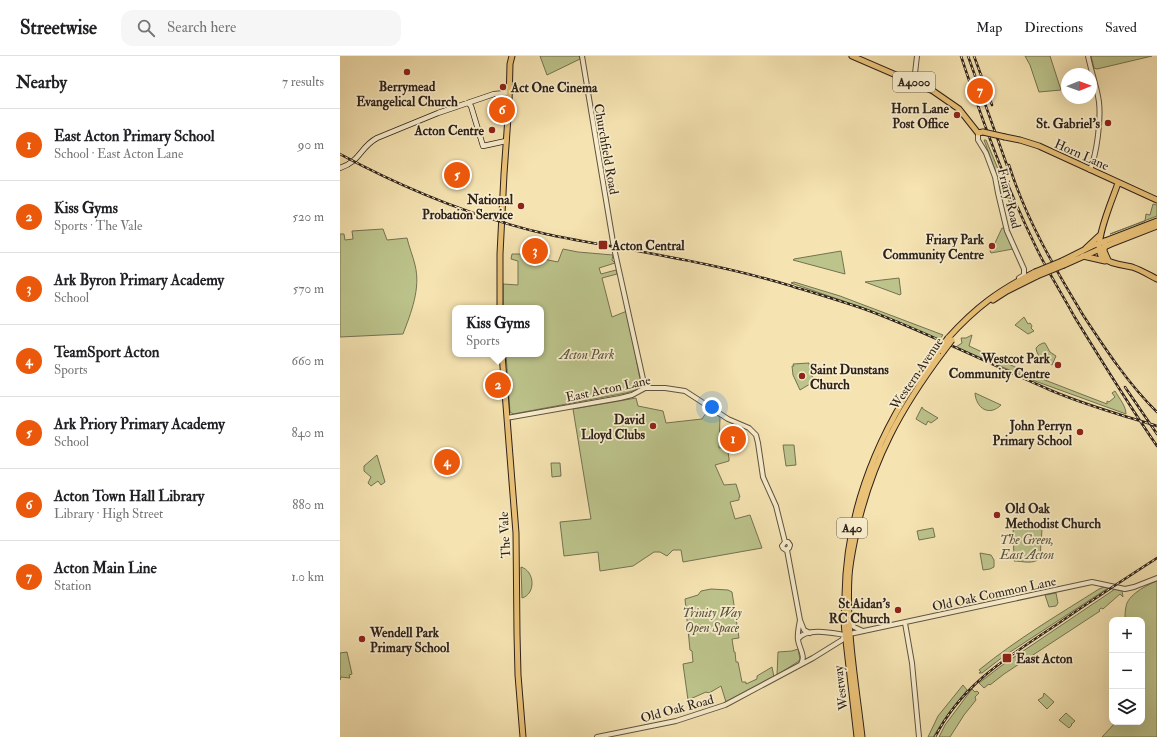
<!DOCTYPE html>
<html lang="en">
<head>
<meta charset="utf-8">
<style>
  body { margin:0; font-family:"IM FELL Double Pica",serif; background:#f6f6f6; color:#202124 }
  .controls { position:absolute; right:12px; bottom:12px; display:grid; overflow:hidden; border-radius:8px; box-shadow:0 4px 16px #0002 }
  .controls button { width:36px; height:36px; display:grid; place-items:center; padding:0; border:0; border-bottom:1px solid #e0e0e0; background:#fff; color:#202124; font:20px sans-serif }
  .compass { position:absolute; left:721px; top:12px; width:36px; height:36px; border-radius:50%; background:#fff; box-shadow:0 4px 16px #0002; rotate:89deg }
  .you { position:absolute; left:372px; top:351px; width:14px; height:14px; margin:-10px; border:3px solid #fff; border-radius:50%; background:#1a73e8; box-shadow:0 0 0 6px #1a73e833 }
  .badge { display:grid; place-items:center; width:26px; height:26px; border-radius:50%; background:#ea580c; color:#fff; font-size:13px; font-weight:700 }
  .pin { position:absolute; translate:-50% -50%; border:2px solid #fff; box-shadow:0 1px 4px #0006 }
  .popup { position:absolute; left:112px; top:249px; width:92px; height:52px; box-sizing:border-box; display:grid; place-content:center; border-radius:8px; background:#fff; filter:drop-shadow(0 1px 3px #0005); font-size:13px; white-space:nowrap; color:#757577 }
  .popup b { font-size:15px; color:#202124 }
  .popup::after { content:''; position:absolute; left:50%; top:100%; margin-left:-8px; border:8px solid transparent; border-top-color:#fff }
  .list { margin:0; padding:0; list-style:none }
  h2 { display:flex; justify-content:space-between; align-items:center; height:52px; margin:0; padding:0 16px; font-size:17px }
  h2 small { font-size:13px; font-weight:400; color:#757577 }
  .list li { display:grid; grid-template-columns:26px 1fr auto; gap:12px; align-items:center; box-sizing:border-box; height:72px; padding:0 16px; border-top:1px solid #e0e0e0 }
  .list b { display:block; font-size:15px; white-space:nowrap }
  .list p { margin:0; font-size:13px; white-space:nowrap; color:#757577 }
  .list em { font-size:13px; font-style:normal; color:#757577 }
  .icon { flex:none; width:22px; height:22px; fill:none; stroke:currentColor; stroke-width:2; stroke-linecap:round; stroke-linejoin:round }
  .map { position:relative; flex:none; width:817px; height:681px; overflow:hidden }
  header { display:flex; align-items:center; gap:24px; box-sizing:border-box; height:56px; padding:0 20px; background:#fff; border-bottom:1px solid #e0e0e0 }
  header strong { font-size:19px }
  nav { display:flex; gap:22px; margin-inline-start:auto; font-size:14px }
  .search { width:280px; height:36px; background:#f6f6f6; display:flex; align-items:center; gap:10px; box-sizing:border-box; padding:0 14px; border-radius:12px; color:#757577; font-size:15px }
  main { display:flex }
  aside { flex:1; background:#fff }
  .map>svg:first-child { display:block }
  .green { fill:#bcc38b; stroke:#747252 }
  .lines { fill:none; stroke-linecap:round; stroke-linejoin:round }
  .tertiary-casing { stroke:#5f5240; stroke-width:6 }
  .secondary-casing { stroke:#2d211a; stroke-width:6 }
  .primary-casing { stroke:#2d211a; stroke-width:7 }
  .trunk-casing { stroke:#2d211a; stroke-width:7 }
  .tertiary { stroke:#f8edcc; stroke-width:4 }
  .secondary { stroke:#f8edcc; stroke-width:4.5 }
  .primary { stroke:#eac278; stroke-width:5 }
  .trunk { stroke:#eac278; stroke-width:5 }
  .rail-casing { stroke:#2d211a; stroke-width:2.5 }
  .rail { stroke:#f8edcc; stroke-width:1; stroke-dasharray:3; stroke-linecap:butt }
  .primary-bridge-casing { stroke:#2d211a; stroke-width:7; stroke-linecap:butt }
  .trunk-bridge-casing { stroke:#2d211a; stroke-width:7; stroke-linecap:butt }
  .primary-bridge { stroke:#eac278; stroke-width:5 }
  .trunk-bridge { stroke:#eac278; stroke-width:5 }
  .poi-dot { fill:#8f2418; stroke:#f8edcc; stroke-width:1.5 }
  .labels { text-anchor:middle; stroke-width:3.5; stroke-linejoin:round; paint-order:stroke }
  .shield { fill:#f8edcc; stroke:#6a5e4f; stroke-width:1 }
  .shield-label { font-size:12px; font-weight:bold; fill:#2d211a }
  .poi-label { font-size:13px; font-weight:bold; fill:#2d211a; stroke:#f8edcc; text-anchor:end }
  .street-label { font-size:13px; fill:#2d211a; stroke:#f8edcc }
  .park-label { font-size:13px; font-style:italic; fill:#58523c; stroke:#f8edcc }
</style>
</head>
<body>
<header>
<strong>Streetwise</strong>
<div class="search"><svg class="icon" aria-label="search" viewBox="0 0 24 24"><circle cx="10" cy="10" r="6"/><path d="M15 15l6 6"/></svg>Search here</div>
<nav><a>Map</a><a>Directions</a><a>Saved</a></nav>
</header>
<main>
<aside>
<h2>Nearby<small>7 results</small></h2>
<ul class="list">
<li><span class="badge">1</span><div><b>East Acton Primary School</b><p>School · East Acton Lane</p></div><em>90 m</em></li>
<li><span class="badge">2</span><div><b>Kiss Gyms</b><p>Sports · The Vale</p></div><em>520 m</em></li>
<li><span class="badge">3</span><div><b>Ark Byron Primary Academy</b><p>School</p></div><em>570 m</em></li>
<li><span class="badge">4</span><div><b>TeamSport Acton</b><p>Sports</p></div><em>660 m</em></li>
<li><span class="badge">5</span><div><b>Ark Priory Primary Academy</b><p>School</p></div><em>840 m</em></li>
<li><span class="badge">6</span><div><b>Acton Town Hall Library</b><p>Library · High Street</p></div><em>880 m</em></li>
<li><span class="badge">7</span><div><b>Acton Main Line</b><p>Station</p></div><em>1.0 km</em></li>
</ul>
</aside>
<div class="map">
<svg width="817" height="681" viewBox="0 0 817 681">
  <rect width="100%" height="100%" fill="#f5e3b1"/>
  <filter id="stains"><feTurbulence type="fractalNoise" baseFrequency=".005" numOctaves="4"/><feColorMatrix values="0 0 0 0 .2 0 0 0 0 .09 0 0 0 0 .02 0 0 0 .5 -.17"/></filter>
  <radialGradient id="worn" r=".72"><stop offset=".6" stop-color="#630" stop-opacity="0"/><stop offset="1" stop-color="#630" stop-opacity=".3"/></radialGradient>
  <path class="green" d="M200,0H239L240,3L207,19Z
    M685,0H710L721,34L699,36L690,9Z
    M751,0H812L757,13L754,12Z
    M644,84H646L673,149L670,150L667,137L660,139L657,119Z
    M813,148L817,149V160L770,178L805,165L806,158L810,159Z
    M662,172H664L673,193L651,197L650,195L655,187Z
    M43,173L47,184L67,182C69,191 73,200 75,209C81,232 71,257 63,278L0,281V178H4L5,184L13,183L12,175Z
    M223,193L238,196L273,199L272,204L275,207L259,212L261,218L276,214L277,218L262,222L272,261L287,255L300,323V329L296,334L286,337L173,358L170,356L166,298H201V252H163V228L178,229V205L171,203L172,198H179L218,206Z
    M501,195L505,218L453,204L454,203Z
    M559,222L561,238L560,239L525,226Z
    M454,226L500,240L603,279L599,284L521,251L451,227Z
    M684,261L688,268L690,267L692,270L691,272L694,275L688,278L675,269Z
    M632,279L629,290L697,321L767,348V345L769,346L775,341L772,337L775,335C779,342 786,350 786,358L695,325L616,291L622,287L621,282H626Z
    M703,287H705L710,296L716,300L712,309C704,305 697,301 696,292L699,289Z
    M469,307L470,317L475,325L460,334L453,319L452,310H454L453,308Z
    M635,337L661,349C649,361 636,352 635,337Z
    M296,342L298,350L323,355L326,367L362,363L368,354L380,361L379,392L387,391L389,402V405L375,409L384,429L396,428L400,441H399V444L390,446L395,463L410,459L422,492L343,506L341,494H333L327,500L320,496H314L293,510L260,515L258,496L224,500L220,466L251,463L233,353Z
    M582,351L583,353L598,362L591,367L588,365L586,369L576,363Z
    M443,389H454L456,409L446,410Z
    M37,399L45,426L41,429L38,425L31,430L28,427L31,421L24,415V410Z
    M211,407H220L221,420L212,421Z
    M673,468L698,470L702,473L700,502C694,509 682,505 674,505Z
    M593,472L595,481L579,484L577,475Z
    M640,497L651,499L654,504V511L650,513L643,514Z
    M181,511C195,515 196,538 182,542Z
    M817,525V681H762L776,666H802V564H785C785,560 785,555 786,551C787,539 807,529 817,525Z
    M764,531L768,532L664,600L642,617H639L641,616L639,614C677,583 718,559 759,533Z
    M371,533L388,534L392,536L399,582L392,583L394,596H395L396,606H398L402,626H406V628L417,623V620L432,611L434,621L386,646L381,630L369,637L366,636L348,644L343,608L353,606L352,595L350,594L345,543L358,539L361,535Z
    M775,533L782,535L783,541L780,538L763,553L761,552L759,554L760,555L664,618L650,629L649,628L644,632L639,627L661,610Z
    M716,537L718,547L716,550L709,551L705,539Z
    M458,593L460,603L459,605L437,619L438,596L452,595Z
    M7,596L12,618L9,619L10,622L1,621L0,624V597Z
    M623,629L627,634L604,664L593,681H588L598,660Z
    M632,633L635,636L637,635L639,637L635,641L636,644L624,659L610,681H599L605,669Z
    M704,637L714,646L707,653L698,644L703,641Z
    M726,657L735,665L732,668H731L732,669L729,672L719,664Z"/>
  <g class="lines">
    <defs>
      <path id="tertiary" d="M242,0L274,192L305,332
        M748,0C751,15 757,31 759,46C761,64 757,97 750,114
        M574,26L577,0
        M638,77V84L646,97L655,121L658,137L667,175L684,213V219L679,222
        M167,362L280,342L292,339L305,332H325L345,335L388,363L409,372L416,379L418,387L423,421L436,450L445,486H448L450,489L449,492L446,494L443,492L442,490L445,486
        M447,494L460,564L464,574L470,577
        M460,564C459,570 457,578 458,584C459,592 466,600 461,608
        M510,565L514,571L523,575
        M565,567L572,607L579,681
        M458,583C466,571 493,577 505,579L752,526L785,533L794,531L817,522
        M257,681L336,665L385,649L473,602L502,584L505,579"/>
      <path id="secondary" d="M128,47L131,50L143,90L166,85
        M0,112C21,105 20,91 37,82L98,57L154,38L166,37L170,33"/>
      <path id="primary" d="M512,0L593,35L619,53L638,77L643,76
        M665,81L680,84L699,90L817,144
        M778,127C774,140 750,193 763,202C770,208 783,209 792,211C801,214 809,219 817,223
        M765,185L764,195L768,204
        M746,192L760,179
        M743,200L765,205
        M160,252V198L164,118L169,47L170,8L172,0
        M162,298L176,477L177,578L178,619L183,681"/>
      <path id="trunk" d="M722,205L752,190L817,165
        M724,209L771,188L817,170
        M653,244L667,235L697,220
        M608,282C636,251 658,235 695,216
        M517,681C513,646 509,611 505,576C503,564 505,551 505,540C506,471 528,404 563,345C573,328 586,312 598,296
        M522,681C516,628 506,574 509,520C510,504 514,488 517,472C533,403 561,352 603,296"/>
    </defs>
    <use href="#tertiary" class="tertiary-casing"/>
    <use href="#secondary" class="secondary-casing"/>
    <use href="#primary" class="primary-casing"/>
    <use href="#trunk" class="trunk-casing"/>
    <use href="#tertiary" class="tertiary"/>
    <use href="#secondary" class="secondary"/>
    <use href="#primary" class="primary"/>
    <use href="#trunk" class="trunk"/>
    <defs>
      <path id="rail" d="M621,0C642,64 665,128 695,189C706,213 721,236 734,260C761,304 788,348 817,390
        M628,0L669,115
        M634,0L652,49
        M0,98C65,133 134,161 206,178C233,184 260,188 287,193C341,203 395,213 448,229C474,237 501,245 527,254C589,277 649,308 710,334C745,349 781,359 817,370
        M669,109C686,163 714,211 743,259C764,291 789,329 817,356
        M785,331L817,378
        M595,681C622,628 668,601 716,569C749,546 783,524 817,502"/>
    </defs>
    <use href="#rail" class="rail-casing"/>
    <use href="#rail" class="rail"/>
    <defs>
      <path id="primary-bridge" d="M643,76L665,81"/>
      <path id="trunk-bridge" d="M695,216L722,205
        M697,220L724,209
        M598,296L608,282
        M603,296L612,284"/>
    </defs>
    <use href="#primary-bridge" class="primary-bridge-casing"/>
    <use href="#trunk-bridge" class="trunk-bridge-casing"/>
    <use href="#primary-bridge" class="primary-bridge"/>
    <use href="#trunk-bridge" class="trunk-bridge"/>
  </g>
  <g class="poi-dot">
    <circle cx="67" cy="16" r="4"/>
    <circle cx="163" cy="31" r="4"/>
    <circle cx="617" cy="59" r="4"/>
    <circle cx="768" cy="67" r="4"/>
    <circle cx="152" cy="74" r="4"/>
    <circle cx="181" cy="150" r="4"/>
    <rect x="258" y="184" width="10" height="10" rx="2"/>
    <circle cx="652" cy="190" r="4"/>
    <circle cx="718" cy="309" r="4"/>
    <circle cx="462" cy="320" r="4"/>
    <circle cx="313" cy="370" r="4"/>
    <circle cx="740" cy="376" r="4"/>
    <circle cx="657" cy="459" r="4"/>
    <circle cx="558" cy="554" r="4"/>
    <circle cx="22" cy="583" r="4"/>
    <rect x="662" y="597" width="10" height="10" rx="2"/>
  </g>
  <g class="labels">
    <g class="shield">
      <rect x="553" y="16" width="42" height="20" rx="3"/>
      <rect x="497" y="462" width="30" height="20" rx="3"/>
    </g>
    <g class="shield-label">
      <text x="574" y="30">A4000</text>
      <text x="512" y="476">A40</text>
    </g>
    <g class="poi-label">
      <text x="67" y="35" text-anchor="middle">Berrymead<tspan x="67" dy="15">Evangelical Church</tspan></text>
      <text x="171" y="36" text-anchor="start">Act One Cinema</text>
      <text x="609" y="57">Horn Lane<tspan x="609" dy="15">Post Office</tspan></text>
      <text x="760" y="72">St. Gabriel's</text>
      <text x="144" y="79">Acton Centre</text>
      <text x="173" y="148">National<tspan x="173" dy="15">Probation Service</tspan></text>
      <text x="644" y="188">Friary Park<tspan x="644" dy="15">Community Centre</tspan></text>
      <text x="272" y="194" text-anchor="start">Acton Central</text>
      <text x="710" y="307">Westcot Park<tspan x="710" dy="15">Community Centre</tspan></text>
      <text x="470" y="318" text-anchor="start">Saint Dunstans<tspan x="470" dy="15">Church</tspan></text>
      <text x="305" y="368">David<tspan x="305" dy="15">Lloyd Clubs</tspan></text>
      <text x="732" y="374">John Perryn<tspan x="732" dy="15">Primary School</tspan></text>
      <text x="665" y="457" text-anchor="start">Old Oak<tspan x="665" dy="15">Methodist Church</tspan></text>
      <text x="550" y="552">St Aidan's<tspan x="550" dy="15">RC Church</tspan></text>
      <text x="30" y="581" text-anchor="start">Wendell Park<tspan x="30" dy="15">Primary School</tspan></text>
      <text x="676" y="607" text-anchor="start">East Acton</text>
    </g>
    <g class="street-label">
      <text transform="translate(267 93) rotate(80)" y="5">Churchfield Road</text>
      <text transform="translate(742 98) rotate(24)" y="5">Horn Lane</text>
      <text transform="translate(670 142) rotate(76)" y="5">Friary Road</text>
      <text transform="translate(576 317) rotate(-56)" y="5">Western Avenue</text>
      <text transform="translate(268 332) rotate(-12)" y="5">East Acton Lane</text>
      <text transform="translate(164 479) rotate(-93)" y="5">The Vale</text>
      <text transform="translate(654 537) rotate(-12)" y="5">Old Oak Common Lane</text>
      <text transform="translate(500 632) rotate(-97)" y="5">Westway</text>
      <text transform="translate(337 652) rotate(-15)" y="5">Old Oak Road</text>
    </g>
    <g class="park-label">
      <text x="247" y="303">Acton Park</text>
      <text x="687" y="488">The Green,<tspan x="687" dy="15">East Acton</tspan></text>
      <text x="372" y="561">Trinity Way<tspan x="372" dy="15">Open Space</tspan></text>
    </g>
  </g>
  <rect width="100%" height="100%" filter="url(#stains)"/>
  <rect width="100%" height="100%" fill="url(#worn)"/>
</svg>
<div class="controls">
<button>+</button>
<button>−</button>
<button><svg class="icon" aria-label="layers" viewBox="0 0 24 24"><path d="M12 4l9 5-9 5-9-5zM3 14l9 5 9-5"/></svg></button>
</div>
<svg class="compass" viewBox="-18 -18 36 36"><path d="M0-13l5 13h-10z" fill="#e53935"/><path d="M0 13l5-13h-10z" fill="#757577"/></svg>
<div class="you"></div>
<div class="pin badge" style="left:393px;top:383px">1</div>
<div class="pin badge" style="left:158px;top:329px">2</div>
<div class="popup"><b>Kiss Gyms</b>Sports</div>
<div class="pin badge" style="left:195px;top:195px">3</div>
<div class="pin badge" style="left:107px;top:406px">4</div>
<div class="pin badge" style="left:117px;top:119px">5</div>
<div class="pin badge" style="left:162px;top:54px">6</div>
<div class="pin badge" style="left:640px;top:35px">7</div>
</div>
</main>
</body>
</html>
